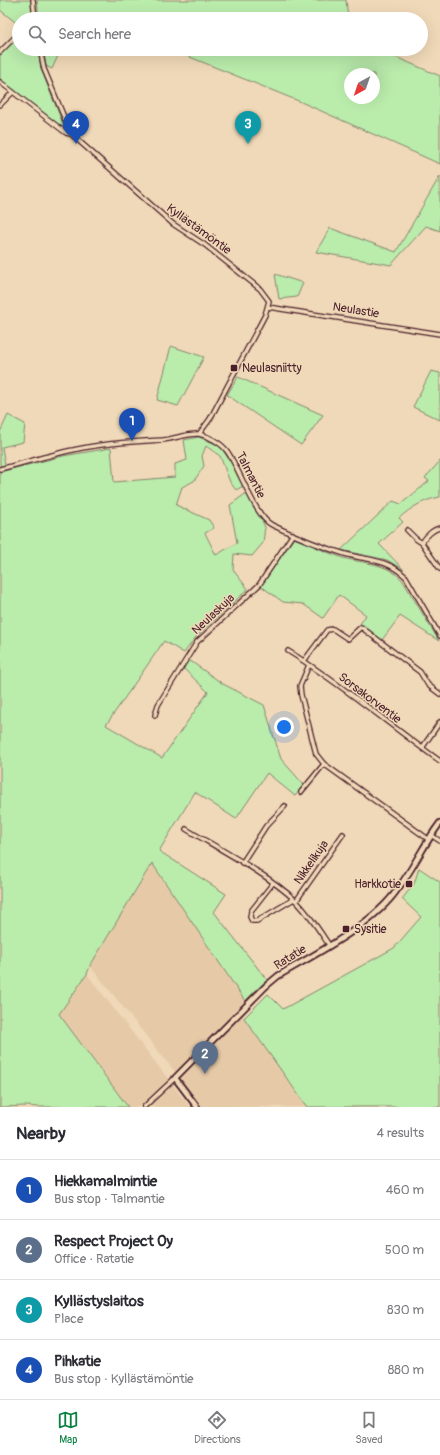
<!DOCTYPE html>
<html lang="en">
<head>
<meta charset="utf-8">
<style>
  body { margin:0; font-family:Pangolin,sans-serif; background:#f7f7f7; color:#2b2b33 }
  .compass { position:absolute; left:344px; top:68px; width:36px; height:36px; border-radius:50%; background:#fff; box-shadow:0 4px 16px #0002; rotate:220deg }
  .you { position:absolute; left:284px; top:727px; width:14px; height:14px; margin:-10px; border:3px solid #fff; border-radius:50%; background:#1a73e8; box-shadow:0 0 0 6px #1a73e833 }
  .badge { display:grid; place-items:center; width:26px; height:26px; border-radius:50%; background:#0b8043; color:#fff; font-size:13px; font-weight:700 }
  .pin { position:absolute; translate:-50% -33px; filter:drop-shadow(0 1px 2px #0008) }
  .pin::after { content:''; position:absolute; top:21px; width:14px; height:12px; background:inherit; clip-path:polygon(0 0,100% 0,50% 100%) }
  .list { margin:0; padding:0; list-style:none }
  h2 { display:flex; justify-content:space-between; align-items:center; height:52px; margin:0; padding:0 16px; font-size:17px }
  h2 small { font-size:13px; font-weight:400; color:#7c7c81 }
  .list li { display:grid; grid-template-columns:26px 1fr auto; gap:12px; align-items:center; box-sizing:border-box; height:60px; padding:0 16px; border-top:1px solid #e1e1e2 }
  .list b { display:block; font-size:15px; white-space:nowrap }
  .list p { margin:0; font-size:13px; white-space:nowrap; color:#7c7c81 }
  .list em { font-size:13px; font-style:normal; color:#7c7c81 }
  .icon { flex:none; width:22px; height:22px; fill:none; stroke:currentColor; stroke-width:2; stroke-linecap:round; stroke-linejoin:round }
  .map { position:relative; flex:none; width:440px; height:1107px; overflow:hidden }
  .search { position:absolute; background:#fff; box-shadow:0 4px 16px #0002; left:12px; right:12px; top:12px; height:44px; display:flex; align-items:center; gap:10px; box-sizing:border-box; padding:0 14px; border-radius:22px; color:#7c7c81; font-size:15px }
  .sheet { height:292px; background:#fff }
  nav { display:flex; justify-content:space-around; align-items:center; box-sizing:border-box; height:56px; border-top:1px solid #e1e1e2; background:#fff; font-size:11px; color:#7c7c81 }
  nav a { display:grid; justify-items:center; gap:2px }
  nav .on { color:#0b8043 }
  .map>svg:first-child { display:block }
  .built { fill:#e6caa8 }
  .green { fill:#baecac; stroke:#82866c; fill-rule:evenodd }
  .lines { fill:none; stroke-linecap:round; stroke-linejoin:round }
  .minor-casing { stroke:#4a1f2b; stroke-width:6 }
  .tertiary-casing { stroke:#4a1f2b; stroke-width:8 }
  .minor { stroke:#f0d9b8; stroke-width:3.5 }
  .tertiary { stroke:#f0d9b8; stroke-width:4.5 }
  .poi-dot { fill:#4a1f2b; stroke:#f0d9b8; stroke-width:1.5 }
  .labels { text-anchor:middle; stroke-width:3; stroke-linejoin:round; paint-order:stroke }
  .street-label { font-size:12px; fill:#4a1f2b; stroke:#f0d9b8 }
  .poi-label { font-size:12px; fill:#4a1f2b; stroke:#f0d9b8; text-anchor:start }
</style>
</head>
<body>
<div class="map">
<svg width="440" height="1107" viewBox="0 0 440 1107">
  <rect width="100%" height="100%" fill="#f0d9b8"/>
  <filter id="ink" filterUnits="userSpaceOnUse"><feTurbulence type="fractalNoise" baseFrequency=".025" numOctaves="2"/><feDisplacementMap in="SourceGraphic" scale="8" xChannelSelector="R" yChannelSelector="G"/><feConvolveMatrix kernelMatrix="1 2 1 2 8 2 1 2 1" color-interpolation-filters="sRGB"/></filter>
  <g filter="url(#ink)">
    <path class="built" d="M152,863L245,1001L244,1018L307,1107H203L90,966Z
      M87,974L190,1107H128L59,1014Z"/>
    <path class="green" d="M0,0H31L32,15L28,19H19V25L0,10Z
      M37,0H346L348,19H39Z
      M19,36V49H38L41,69L65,129L0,80V54Z
      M43,49H61L52,69L46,66Z
      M170,49H377L440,76V164L301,102ZM350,74H374V98H350Z
      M440,176V231L426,226L391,265L316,252L330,228L396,252Z
      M275,274L303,283L297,297L279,299Z
      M171,346L204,357L178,406L157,400Z
      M431,371L440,373V420L413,407Z
      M238,377L323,415L301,445L227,395Z
      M8,415L25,424L23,442L2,447L5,465L0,466V432Z
      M199,437L220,446L232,464L243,486L236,490L230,482L220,456L206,446L202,456L204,466L194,481L182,487L176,505L209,520L214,528L205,533L216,555L237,543L230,505L248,492L265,527L263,543L252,556L234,554L233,570L248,589L196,637L184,653L164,641L106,725L162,758L208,692L183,668L189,660L223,684L264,705L281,759L304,785L295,796L267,773L236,819L195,792L159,851L226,894L214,912L267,980L245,1001L152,863L90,966L87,974L59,1014L128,1107H37C24,1105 13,1107 0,1107V472L63,456L111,448L114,482L175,477V464L187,460L184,440Z
      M440,461V497C423,500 412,507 399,518L403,522L379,544L404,570L387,560L341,550L393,501L401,504L429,481L425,478Z
      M294,538C310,544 327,553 343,558C365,564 387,562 403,581L439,641L400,616L382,640L360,624L366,615L339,595L323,618L303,604L283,602L261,586Z
      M419,868L440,882V1107H307L244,1018L268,994L283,1009L394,948L421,917L402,899L414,884Z"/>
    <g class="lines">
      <defs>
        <path id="minor" d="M33,0L35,19
          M40,49L44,69L71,134L173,224L205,245L260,289L269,301L265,315L210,419L199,434
          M0,52L19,33
          M0,82L66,133L71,134
          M0,105L13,92
          M268,307L440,334
          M0,469C24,463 49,455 73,450C103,443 133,442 163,440C174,439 188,433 199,434C209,436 221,443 227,451C240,469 255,517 272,525C295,536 321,547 345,554C369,561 386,558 406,577L440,636
          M407,530L416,539L422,543L440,569
          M422,543C425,537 433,529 440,528
          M288,651C342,684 389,725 440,761
          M304,661L327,630L333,629L348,639L361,627L420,672L428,685L440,694
          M309,665L300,686L301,695L316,754L324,764L428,839
          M155,715L158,705L197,642L259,585L293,534
          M422,748L440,722
          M301,792L324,764
          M186,829C219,849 268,874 296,901C309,914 319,930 329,945
          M431,835L440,841
          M242,863L266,826L285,806
          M273,883L251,911L250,917L252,921H257L294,899
          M296,901L343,834
          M144,1107L175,1078"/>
        <path id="tertiary" d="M197,1107L175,1078L266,986L278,976C315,954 373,925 397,890C413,869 424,844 440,823"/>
      </defs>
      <use href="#minor" class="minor-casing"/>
      <use href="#tertiary" class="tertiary-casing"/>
      <use href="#minor" class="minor"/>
      <use href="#tertiary" class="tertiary"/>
    </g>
  </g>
  <g class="poi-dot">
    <rect x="230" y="364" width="8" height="8" rx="2"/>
    <rect x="405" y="880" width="8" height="8" rx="2"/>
    <rect x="342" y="925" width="8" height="8" rx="2"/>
  </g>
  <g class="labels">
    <g class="street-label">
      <text transform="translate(199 229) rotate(36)" y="4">Kyllästämöntie</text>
      <text transform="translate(356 310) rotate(9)" y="4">Neulastie</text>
      <text transform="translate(251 475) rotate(63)" y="4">Talmantie</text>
      <text transform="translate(213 614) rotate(-43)" y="4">Neulaskuja</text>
      <text transform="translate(370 698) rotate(37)" y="4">Sorsakorventie</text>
      <text transform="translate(311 862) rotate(-55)" y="4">Nikkelikuja</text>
      <text transform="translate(290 957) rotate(-32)" y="4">Ratatie</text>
    </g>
    <g class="poi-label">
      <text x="242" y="372">Neulasniitty</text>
      <text x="401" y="888" text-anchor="end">Harkkotie</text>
      <text x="354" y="933">Sysitie</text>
    </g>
  </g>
</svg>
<svg class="compass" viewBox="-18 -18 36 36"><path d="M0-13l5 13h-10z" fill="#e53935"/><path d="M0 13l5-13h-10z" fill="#7c7c81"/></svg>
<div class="you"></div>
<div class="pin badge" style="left:132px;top:441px;background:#1a4fb4">1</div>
<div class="pin badge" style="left:205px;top:1074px;background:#5c6f8a">2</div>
<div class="pin badge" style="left:248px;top:144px;background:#0f9aa8">3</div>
<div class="pin badge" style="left:76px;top:144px;background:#1a4fb4">4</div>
<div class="search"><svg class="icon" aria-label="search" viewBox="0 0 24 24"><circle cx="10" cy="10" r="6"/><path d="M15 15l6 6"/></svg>Search here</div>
</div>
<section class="sheet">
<h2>Nearby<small>4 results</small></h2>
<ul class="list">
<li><span class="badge" style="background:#1a4fb4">1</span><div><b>Hiekkamalmintie</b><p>Bus stop · Talmantie</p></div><em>460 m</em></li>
<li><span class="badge" style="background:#5c6f8a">2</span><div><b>Respect Project Oy</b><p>Office · Ratatie</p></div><em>500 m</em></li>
<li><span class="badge" style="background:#0f9aa8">3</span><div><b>Kyllästyslaitos</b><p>Place</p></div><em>830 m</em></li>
<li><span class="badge" style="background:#1a4fb4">4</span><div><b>Pihkatie</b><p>Bus stop · Kyllästämöntie</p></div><em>880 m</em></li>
</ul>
</section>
<nav>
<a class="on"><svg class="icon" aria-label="map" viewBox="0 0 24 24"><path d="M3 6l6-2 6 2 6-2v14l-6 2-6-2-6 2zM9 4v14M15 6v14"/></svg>Map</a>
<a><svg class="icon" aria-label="directions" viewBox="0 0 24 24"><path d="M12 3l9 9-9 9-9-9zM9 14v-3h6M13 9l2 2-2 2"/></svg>Directions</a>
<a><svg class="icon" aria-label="saved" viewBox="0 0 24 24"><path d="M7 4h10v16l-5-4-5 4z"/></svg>Saved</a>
</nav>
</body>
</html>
